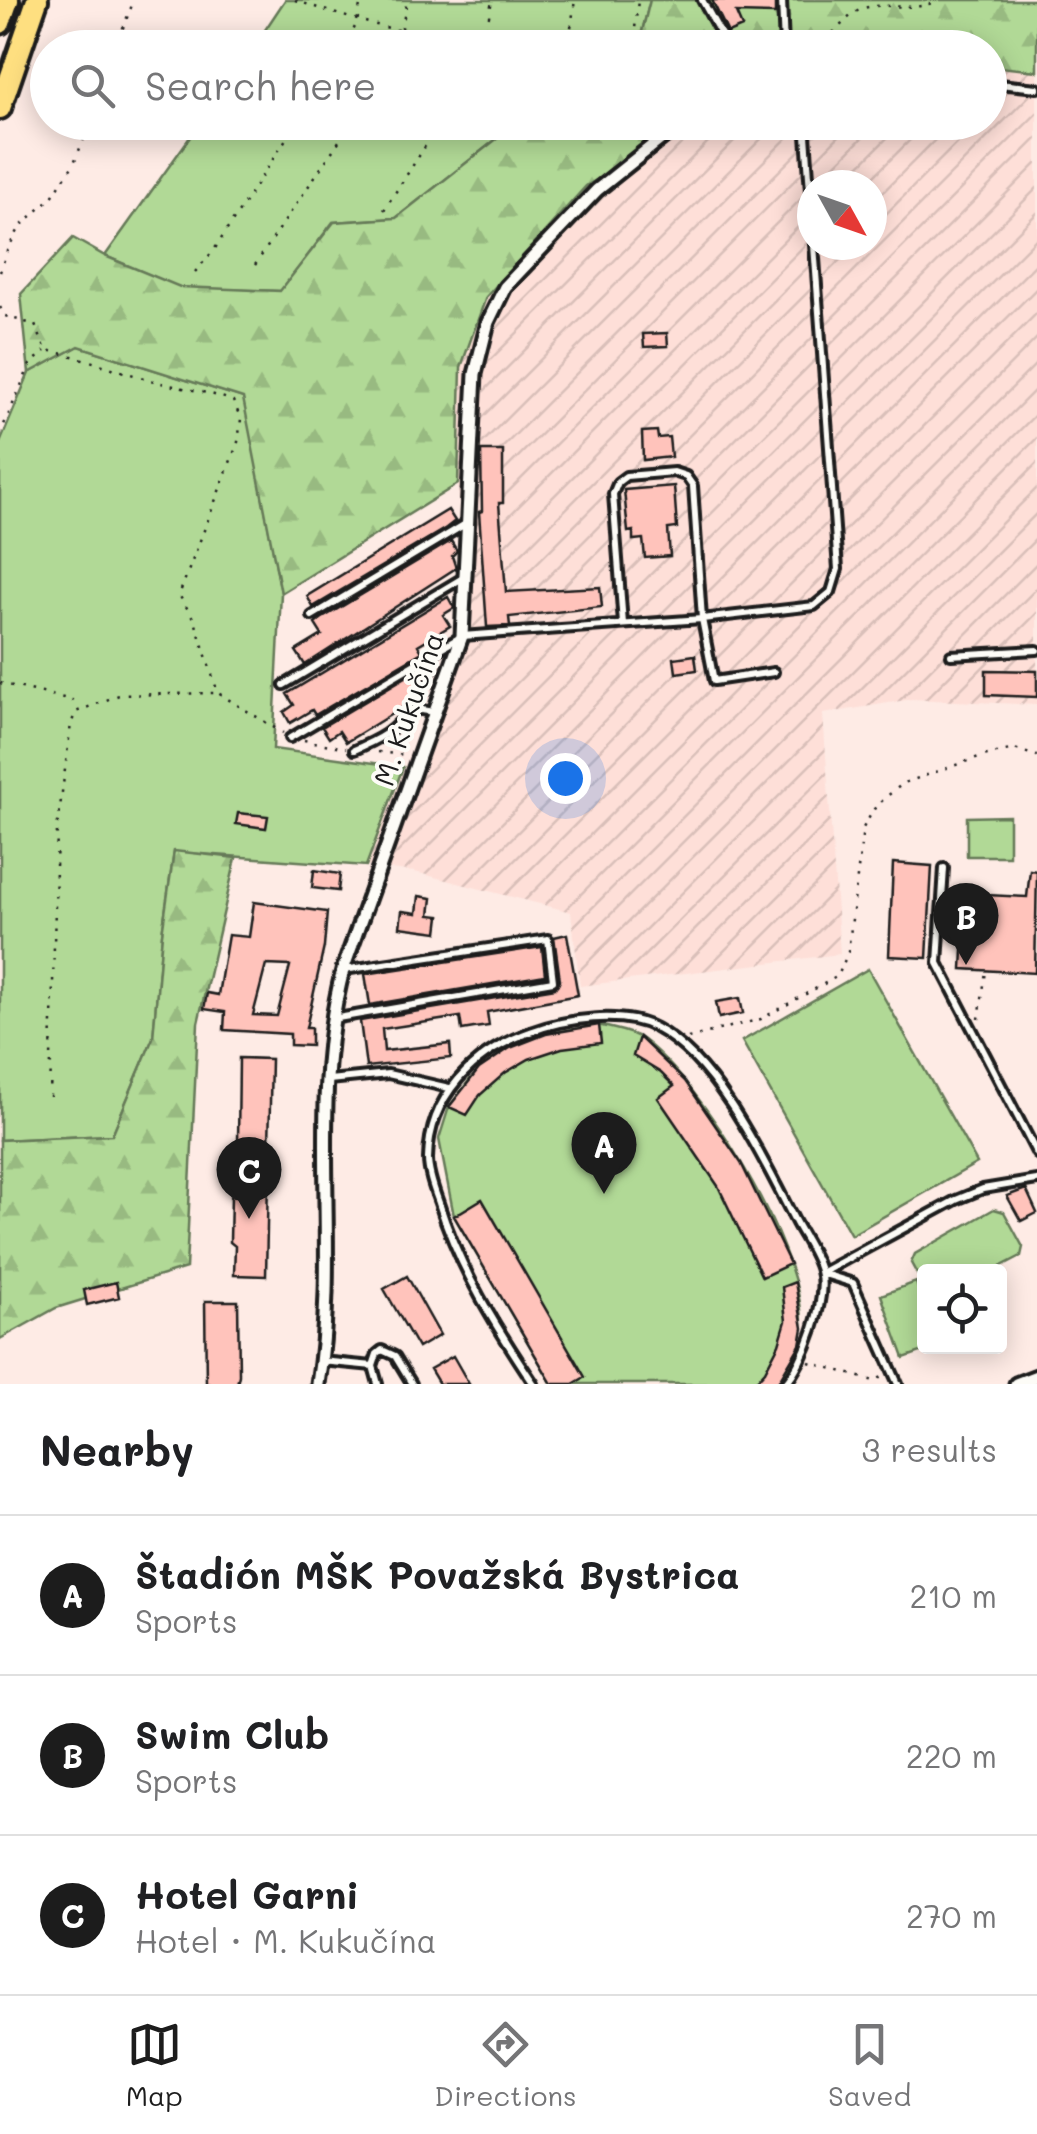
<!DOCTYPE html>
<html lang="en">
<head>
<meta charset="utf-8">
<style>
  body { margin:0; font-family:Mali,sans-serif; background:#f2f2f2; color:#202124 }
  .controls { position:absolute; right:30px; bottom:30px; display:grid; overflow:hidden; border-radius:10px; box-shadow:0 5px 25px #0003 }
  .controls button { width:90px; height:90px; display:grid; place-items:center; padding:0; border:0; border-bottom:2px solid #e0e0e0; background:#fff; color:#202124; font:50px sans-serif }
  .compass { position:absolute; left:797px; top:170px; width:90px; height:90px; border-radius:50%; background:#fff; box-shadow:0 5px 25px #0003; rotate:130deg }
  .you { position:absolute; left:565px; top:778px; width:35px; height:35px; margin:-25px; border:8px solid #fff; border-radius:50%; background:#1a73e8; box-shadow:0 0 0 15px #1a73e833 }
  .badge { display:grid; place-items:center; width:65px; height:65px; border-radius:50%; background:#1c1c1c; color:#fff; font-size:32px; font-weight:700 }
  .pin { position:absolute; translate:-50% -82px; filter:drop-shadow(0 2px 5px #0008) }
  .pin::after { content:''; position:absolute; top:52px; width:35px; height:30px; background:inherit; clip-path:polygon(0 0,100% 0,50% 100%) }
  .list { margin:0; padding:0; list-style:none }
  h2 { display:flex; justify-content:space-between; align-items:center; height:130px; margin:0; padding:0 40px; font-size:42px }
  h2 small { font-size:32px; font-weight:400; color:#757577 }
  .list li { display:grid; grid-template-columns:65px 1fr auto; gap:30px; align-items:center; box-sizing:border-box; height:160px; padding:0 40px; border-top:2px solid #e0e0e0 }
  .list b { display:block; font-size:38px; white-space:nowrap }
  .list p { margin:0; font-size:32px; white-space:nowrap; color:#757577 }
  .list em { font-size:32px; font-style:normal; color:#757577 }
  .icon { flex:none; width:55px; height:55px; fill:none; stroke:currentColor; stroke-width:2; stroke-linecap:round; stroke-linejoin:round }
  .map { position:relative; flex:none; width:1037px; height:1384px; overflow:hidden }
  .search { position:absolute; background:#fff; box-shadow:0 5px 25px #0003; left:30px; right:30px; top:30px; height:110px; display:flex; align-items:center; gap:25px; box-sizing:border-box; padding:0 35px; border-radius:55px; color:#757577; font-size:38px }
  .sheet { height:610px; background:#fff }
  nav { display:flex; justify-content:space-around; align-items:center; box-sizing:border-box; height:140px; border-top:2px solid #e0e0e0; background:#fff; font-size:28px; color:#757577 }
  nav a { display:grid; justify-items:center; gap:5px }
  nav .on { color:#1c1c1c }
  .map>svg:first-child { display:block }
  .industrial { fill:url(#industrial-furrows); fill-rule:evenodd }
  .green { fill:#b1d996; stroke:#667a59; stroke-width:2.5 }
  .forest { fill:url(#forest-firs); stroke:#667a59; stroke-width:2.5 }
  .building { fill:#ffc3bb; stroke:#1c1c1c; stroke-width:2.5; fill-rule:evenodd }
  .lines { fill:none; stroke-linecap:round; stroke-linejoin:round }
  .lane-casing { stroke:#1c1c1c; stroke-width:14 }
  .street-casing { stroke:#1c1c1c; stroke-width:19 }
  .highway-casing { stroke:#1c1c1c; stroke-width:28 }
  .path { stroke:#1c1c1c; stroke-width:2.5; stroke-dasharray:2.5 8; stroke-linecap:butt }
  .lane { stroke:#fdfcf7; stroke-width:6 }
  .street { stroke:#fdfcf7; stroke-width:11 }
  .highway { stroke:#fedf80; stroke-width:20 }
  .labels { text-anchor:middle; stroke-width:8; stroke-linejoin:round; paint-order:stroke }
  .street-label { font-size:28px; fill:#1c1c1c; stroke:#fdfcf7 }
</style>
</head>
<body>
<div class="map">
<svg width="1037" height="1384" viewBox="0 0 1037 1384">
  <defs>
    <pattern id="industrial-furrows" width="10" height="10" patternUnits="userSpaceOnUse" patternTransform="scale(2.5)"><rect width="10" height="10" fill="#fedfd8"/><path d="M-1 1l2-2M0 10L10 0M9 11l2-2" fill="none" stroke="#d9bfb9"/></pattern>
    <pattern id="forest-firs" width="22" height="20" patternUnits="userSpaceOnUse" patternTransform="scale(2.5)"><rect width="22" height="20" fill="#b1d996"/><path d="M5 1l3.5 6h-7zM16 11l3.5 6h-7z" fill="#98ba81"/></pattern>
  </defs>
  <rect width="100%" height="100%" fill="#feebe5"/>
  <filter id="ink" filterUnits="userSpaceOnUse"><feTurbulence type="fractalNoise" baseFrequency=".01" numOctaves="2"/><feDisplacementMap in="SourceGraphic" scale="20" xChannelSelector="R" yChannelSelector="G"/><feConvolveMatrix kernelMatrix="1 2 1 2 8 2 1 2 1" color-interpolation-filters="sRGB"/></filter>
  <g filter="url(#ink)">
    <path class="industrial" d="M990,66L1037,71V705L912,699L823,714L840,954L580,986L571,912L415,872L366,866L458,630L462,567L458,484L461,367L486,297L586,186L693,123L990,122ZM812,185H872V245H812Z"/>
    <path class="green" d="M285,0H650L638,47L253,48Z
      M200,123H517L396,218L333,222L281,291L180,288L105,256Z
      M79,346L244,398L281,593L273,749L403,767L366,866L174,852L162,934L153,1038L112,1135L0,1140V443L29,373Z
      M1009,816V856H967V817Z
      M868,969L977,1163L851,1235L742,1041Z
      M599,1025C612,1029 631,1031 642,1039C705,1086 799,1243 802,1321C803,1344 792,1367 777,1384H552L454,1216L439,1139L449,1107L470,1079L501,1053L537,1035Z
      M994,1209L1004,1212L1023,1247L1021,1256L992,1271L924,1272V1287L911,1263L915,1254Z
      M916,1282L924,1306V1346L935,1347L904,1358L881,1295Z"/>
    <path class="forest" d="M650,0H1037V71L990,66V48H638Z
      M517,123H693L586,186L486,297L461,367L458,484L281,593L243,398L79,346L29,373L21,294L73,238L105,256L180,287L280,291L334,222L396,218Z
      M174,851L236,858L198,1023L186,1268L56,1308L0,1339V1140L112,1135L153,1038L162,934Z"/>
    <path class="building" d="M712,0H775V14L736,13L742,27L728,33Z
      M667,333L668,346L644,347L643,334Z
      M657,431L658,438L669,437L671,457L643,460L642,432Z
      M481,451H503V503H499L506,592L600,587L602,607L509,617L510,626L487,627L479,512L482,511Z
      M674,486L677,528L668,529L670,556L645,558L643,539L633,540V531L628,532L624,490Z
      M448,510L455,521L446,528L313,607L307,596Z
      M451,541L457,551L452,556L456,568L305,665L296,651L322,635L315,624L321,619Z
      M448,597L454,608L443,615L450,626L418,645L422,652L315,715L312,710L290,723L284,712L294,705L287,694Z
      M695,655L697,670L676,673L674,658Z
      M431,662L437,672L422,681L426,693L346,742L339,731L329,738L322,727Z
      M986,670L1037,671V697L986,695Z
      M238,813L268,816L266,828L236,824Z
      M893,863L932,866L927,958L889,956Z
      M314,870L340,874L338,891L312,888Z
      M1030,870L1037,871L1035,973L962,969L966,894L1027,897Z
      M419,896L432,898L430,915L440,916L438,932L400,927L402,911L417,913Z
      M254,902L327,912L324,947L306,1028H311V1046L290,1045V1034L224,1030L225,1012L204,1009L207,993L218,995L228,935L249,937ZM266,965L290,966L277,1016L253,1015Z
      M567,934L578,995L487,1012L489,1026L474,1028L462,1030L460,1017L382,1029L384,1051L450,1044L451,1058L366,1067L360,1021L555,988L560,980L554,937Z
      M542,947L545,975L370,1005L365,974Z
      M740,998L743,1013L719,1018L716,1002Z
      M599,1025L601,1043L562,1048L529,1059L505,1073L480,1095L467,1115L449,1107L479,1069L510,1048L546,1034Z
      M639,1037L685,1081L741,1163L790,1264L762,1277L718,1186L658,1098L674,1086L661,1073L633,1056Z
      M239,1058L271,1059L269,1146L238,1145Z
      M236,1175L268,1176L266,1276L234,1275L235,1246L230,1242L231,1196H236Z
      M1026,1189L1037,1213L1021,1221L1007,1196Z
      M482,1199L585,1377L573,1384H552L454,1216Z
      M407,1276L440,1335L418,1348L384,1289Z
      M116,1282L119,1297L87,1305L84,1290Z
      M795,1282L803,1328L800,1345L777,1384H753L765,1371L779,1344L786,1321L782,1287Z
      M205,1301H238L239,1375L237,1384H206Z
      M453,1356L469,1384H439L430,1369Z"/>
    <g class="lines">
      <defs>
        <path id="lane" d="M702,0L724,40L733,48
          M782,0L784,48
          M990,83L1037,88
          M806,135L812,219
          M312,616L467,523
          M623,624L613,494L618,482L626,476L674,472L686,476L693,486L702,619L714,681L774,672
          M951,655L1037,650
          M284,685L466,576
          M290,738L462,636L702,619L814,606L831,592L838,569L814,245
          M354,750C367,744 381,739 392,729C407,716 412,704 434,713
          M944,868L938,963L1037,1154
          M332,1019L553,981L548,939L344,970
          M329,1080L388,1074L449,1088
          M321,1361L373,1366
          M378,1384L373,1366L377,1354L382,1350L395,1356L412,1384
          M534,1384C496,1327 459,1268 439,1203C434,1189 428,1173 428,1159C429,1096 474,1052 530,1032C564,1019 622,1010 656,1028C718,1061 765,1163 796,1223C804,1238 816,1255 820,1271C828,1298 804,1364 785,1384
          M898,1384L853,1283L821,1273L956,1200L983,1189L1037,1180"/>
        <path id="street" d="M318,1384C340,1248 308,1103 343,970L462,636L475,374L488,322L505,287L597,190L682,122
          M1016,1384L1037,1376"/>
        <path id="highway" d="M0,23L8,0
          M0,108L37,0"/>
      </defs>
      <use href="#lane" class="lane-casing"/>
      <use href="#street" class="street-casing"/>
      <use href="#highway" class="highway-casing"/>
      <path class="path" d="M295,0C364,25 417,35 489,48
        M793,38L825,39C839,30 849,13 864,8C888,1 915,14 937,0
        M115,48L134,0
        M344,48L357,23L361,0
        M394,48L401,33L407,0
        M483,48L492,0
        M568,48L575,0
        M633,48L638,0
        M384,210L441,122
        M255,265L352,122
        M0,272L8,248L21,226L52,197L73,165L91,122
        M195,272L214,250L297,122
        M0,307L5,316L35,325L46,350C84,357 118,371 154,381C181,389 207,391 233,401L241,419L238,442L179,595L195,621L218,693L283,733
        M0,434L30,365L45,351
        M0,683L72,700L75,708
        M304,740L346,748
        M378,752L405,755
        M979,1019L986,971
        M688,1038L761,1019L838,976L848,952L863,828L874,809L887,796L904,783L979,757L1014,749L1037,756
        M50,1097L57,830L71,724L76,712L119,695L216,693
        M809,1362L874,1381L882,1377"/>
      <use href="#lane" class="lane"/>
      <use href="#street" class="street"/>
      <use href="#highway" class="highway"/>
    </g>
  </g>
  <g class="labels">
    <g class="street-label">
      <text transform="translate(409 709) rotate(-71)" y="10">M. Kukučína</text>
    </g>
  </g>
</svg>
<div class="controls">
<button><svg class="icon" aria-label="locate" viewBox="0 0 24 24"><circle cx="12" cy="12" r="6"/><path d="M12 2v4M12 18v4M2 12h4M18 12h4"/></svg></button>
</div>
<svg class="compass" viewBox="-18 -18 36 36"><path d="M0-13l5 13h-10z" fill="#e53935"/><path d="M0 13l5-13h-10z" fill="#757577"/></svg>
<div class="you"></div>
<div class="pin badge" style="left:604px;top:1194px">A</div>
<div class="pin badge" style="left:966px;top:965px">B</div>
<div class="pin badge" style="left:249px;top:1219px">C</div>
<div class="search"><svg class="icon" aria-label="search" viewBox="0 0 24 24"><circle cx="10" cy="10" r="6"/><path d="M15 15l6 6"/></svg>Search here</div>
</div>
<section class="sheet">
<h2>Nearby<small>3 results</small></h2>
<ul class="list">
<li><span class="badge">A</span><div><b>Štadión MŠK Považská Bystrica</b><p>Sports</p></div><em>210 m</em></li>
<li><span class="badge">B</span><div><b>Swim Club</b><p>Sports</p></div><em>220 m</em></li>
<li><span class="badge">C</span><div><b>Hotel Garni</b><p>Hotel · M. Kukučína</p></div><em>270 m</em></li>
</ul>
</section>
<nav>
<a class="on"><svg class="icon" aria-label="map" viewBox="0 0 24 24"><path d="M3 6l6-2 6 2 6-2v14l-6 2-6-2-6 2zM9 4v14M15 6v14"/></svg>Map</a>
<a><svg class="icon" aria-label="directions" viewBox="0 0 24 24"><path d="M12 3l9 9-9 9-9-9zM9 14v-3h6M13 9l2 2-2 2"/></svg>Directions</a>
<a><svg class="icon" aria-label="saved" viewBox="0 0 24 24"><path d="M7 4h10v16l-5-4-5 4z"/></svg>Saved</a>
</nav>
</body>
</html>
